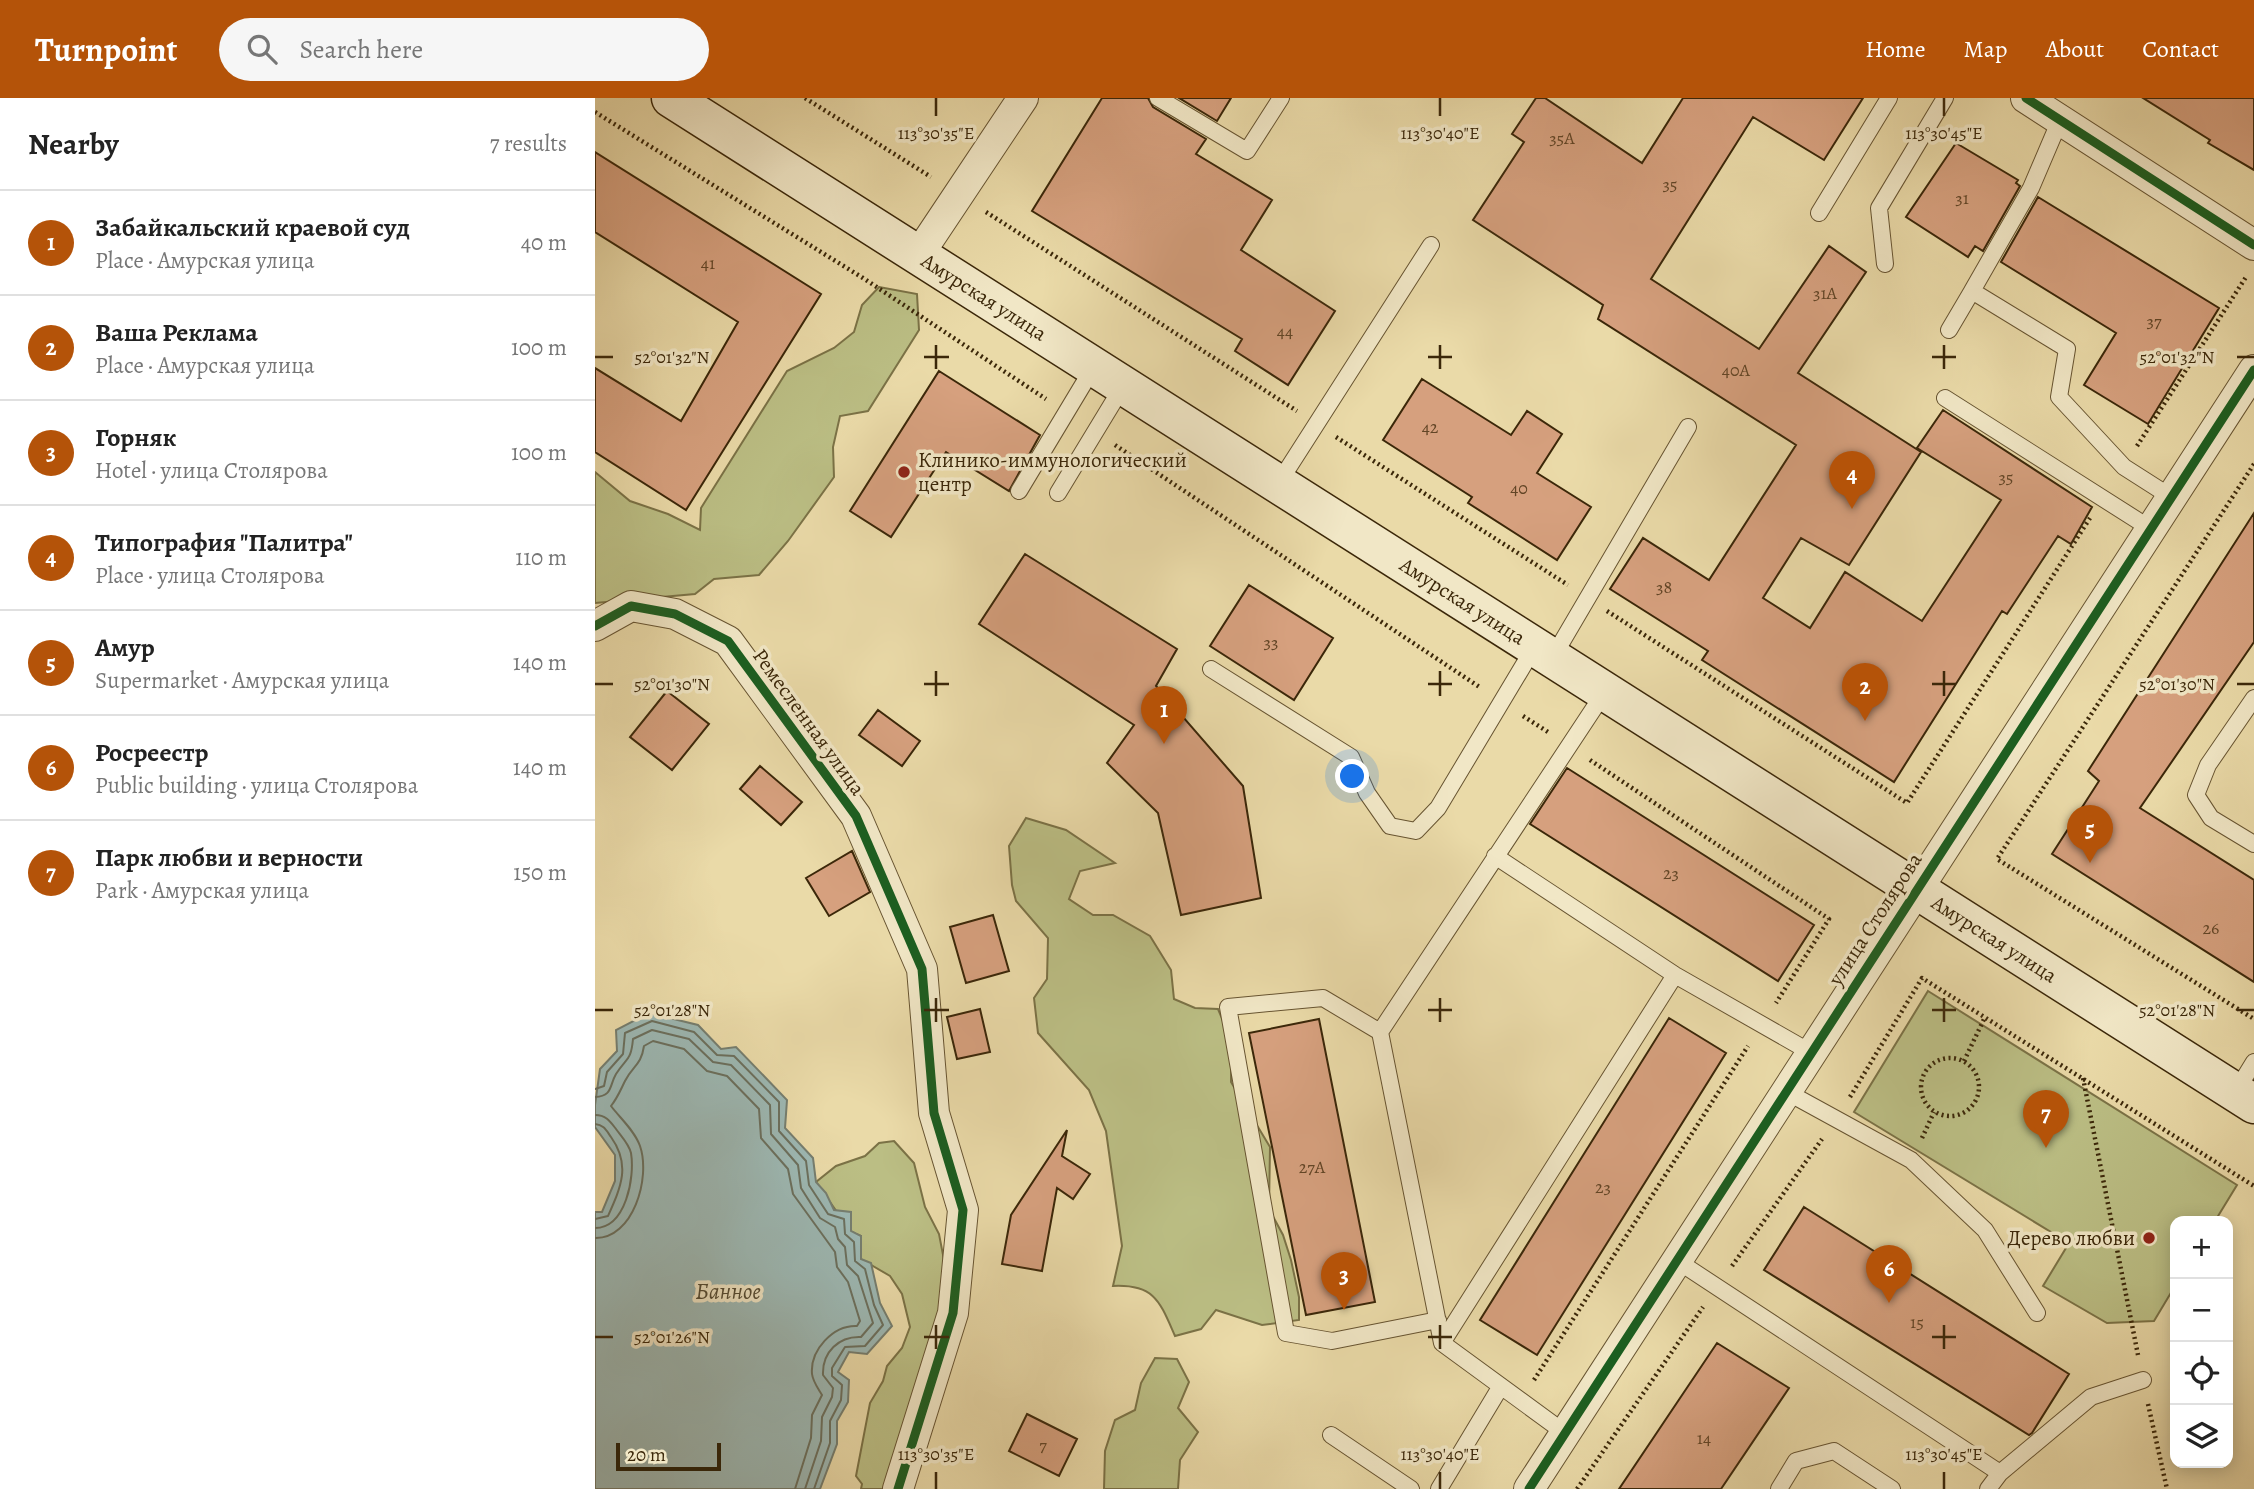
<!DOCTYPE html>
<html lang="en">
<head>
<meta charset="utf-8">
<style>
  body { margin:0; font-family:Alegreya,serif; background:#f6f6f6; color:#222 }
  .controls { position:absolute; right:21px; bottom:21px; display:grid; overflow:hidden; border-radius:14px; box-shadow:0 4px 18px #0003 }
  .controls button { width:63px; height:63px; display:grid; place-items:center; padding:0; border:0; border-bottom:2px solid #e0e0e0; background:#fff; color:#222; font:35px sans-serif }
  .scale { position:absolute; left:21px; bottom:18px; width:105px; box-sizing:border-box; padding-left:7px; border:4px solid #3b2709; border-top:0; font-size:19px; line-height:24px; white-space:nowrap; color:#3b2709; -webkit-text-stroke:5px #f1e7c6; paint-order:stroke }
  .you { position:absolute; left:758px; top:679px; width:24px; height:24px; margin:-18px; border:5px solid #fff; border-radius:50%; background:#1a73e8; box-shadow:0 0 0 10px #1a73e833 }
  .badge { display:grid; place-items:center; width:46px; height:46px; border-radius:50%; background:#b45309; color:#fff; font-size:23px; font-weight:700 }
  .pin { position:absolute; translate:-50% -58px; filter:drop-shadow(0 2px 4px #0008) }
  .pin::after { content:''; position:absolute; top:37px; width:24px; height:21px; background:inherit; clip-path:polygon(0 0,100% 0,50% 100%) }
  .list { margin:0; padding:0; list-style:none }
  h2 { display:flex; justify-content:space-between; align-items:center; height:91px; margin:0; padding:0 28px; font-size:30px }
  h2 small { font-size:23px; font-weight:400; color:#767676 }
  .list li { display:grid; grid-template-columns:46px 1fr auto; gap:21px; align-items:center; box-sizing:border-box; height:105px; padding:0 28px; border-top:2px solid #e0e0e0 }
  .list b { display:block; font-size:26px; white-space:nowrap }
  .list p { margin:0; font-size:23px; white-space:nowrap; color:#767676 }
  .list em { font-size:23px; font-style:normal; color:#767676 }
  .icon { flex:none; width:38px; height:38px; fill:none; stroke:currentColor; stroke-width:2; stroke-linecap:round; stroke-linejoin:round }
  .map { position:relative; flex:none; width:1659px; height:1391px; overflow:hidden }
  header { display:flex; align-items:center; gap:42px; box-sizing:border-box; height:98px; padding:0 35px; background:#b45309; color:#fff }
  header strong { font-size:33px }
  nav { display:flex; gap:38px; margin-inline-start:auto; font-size:24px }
  .search { width:490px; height:63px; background:#f6f6f6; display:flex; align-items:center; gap:18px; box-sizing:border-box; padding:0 24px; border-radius:38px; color:#767676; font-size:26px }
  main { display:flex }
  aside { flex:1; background:#fff }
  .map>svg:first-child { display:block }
  .green { fill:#bbbe84; stroke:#7b7246; stroke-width:2 }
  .water { fill:#9db8b3; stroke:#767e6f; stroke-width:2 }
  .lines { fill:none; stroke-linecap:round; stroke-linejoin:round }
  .shore { stroke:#6c705e; stroke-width:2 }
  .building { fill:#d6a07e; stroke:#3b2709; stroke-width:2 }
  .service-casing { stroke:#675431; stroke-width:18 }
  .minor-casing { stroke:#675431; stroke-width:32 }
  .secondary-casing { stroke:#3b2709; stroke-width:41 }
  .path { stroke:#3b2709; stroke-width:4.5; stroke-dasharray:2 3.5; stroke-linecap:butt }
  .service { stroke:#f1e7c6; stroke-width:16 }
  .minor { stroke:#f1e7c6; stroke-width:30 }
  .secondary { stroke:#f1e7c6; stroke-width:38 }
  .cycleway-casing { stroke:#f1e7c6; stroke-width:13 }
  .cycleway { stroke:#1b5e20; stroke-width:9 }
  .ticks { fill:none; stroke:#3b2709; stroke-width:2.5 }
  .poi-dot { fill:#8f2418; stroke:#f1e7c6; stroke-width:2.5 }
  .labels { text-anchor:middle; stroke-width:7; stroke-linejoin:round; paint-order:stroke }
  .number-label { font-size:18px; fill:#624526 }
  .street-label { font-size:21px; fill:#3b2709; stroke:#f1e7c6 }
  .poi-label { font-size:21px; fill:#3b2709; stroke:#f1e7c6; text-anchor:start }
  .water-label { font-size:23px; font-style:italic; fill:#544b34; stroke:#f1e7c6 }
  .ticks-label { font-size:18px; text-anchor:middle; fill:#3b2709; stroke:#f1e7c6; stroke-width:7; stroke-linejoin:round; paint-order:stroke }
</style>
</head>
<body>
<header>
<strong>Turnpoint</strong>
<div class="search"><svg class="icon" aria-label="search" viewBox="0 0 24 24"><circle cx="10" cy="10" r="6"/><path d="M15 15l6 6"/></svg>Search here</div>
<nav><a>Home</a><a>Map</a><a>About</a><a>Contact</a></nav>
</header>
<main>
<aside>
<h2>Nearby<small>7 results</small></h2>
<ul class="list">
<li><span class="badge">1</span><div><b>Забайкальский краевой суд</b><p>Place · Амурская улица</p></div><em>40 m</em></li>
<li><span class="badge">2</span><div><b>Ваша Реклама</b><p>Place · Амурская улица</p></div><em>100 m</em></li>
<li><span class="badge">3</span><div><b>Горняк</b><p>Hotel · улица Столярова</p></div><em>100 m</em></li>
<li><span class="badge">4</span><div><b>Типография &quot;Палитра&quot;</b><p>Place · улица Столярова</p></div><em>110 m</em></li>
<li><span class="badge">5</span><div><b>Амур</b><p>Supermarket · Амурская улица</p></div><em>140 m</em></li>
<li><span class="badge">6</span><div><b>Росреестр</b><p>Public building · улица Столярова</p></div><em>140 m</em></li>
<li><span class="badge">7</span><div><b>Парк любви и верности</b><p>Park · Амурская улица</p></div><em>150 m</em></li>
</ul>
</aside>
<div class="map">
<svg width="1659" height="1391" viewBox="0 0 1659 1391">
  <rect width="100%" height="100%" fill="#eadaa8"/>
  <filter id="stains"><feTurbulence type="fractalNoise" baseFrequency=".00286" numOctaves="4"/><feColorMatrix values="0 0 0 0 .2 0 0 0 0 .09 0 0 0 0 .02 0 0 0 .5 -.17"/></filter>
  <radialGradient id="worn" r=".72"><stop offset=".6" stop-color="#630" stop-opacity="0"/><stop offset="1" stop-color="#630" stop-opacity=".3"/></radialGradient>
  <path class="green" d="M284,189L322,196L324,232L273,313L245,318L238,349L239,379L193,443L164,477L119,481L100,496L0,505V374L35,403L73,416L105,432L106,410L192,273L239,250L259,234L267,207Z
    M431,720L471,732L520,765L485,773L474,801L498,817H518L555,838L576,872L579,901L600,910L623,911L636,942V984L675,1049L674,1111L688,1137L696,1162L704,1199V1222L667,1227L621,1212L606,1231L580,1238C565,1204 560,1186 518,1188L527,1148L511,1033L494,992L443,935L439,900L452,881L453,840L421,803L417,787L414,748Z
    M1333,893L1642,1087L1620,1123H1580V1188L1559,1223L1512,1225L1448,1188L1474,1145L1259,1014Z
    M299,1043L319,1065L330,1109L344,1136L349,1162L350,1216L301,1391H266L267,1386L261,1378L275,1305L288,1283L292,1268L307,1250L315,1229L307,1196L295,1178L266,1161V1138L256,1134L221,1084L241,1068L270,1058L284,1045Z
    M560,1260L582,1261L594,1284L583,1310L603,1334L585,1362L583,1391H509L510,1353L520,1322L540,1312L546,1285Z"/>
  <path class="water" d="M54,915L103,927L126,951L141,949L192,1002L190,1030L218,1060L221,1084L231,1095L239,1112L256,1114V1133L266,1138V1161L276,1165L285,1205L297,1228L272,1256L254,1254L243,1274L254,1282L253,1304L242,1323V1346L225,1391H0V1114H7L20,1083V1057L0,1029V1007L5,971L22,953L21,932Z"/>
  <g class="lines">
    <path class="shore" d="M0,991L9,988L12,974L28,956L30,935L57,923L99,934L122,957L139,958L184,1004V1033L211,1063L214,1087L233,1116L249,1121L250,1136L259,1144L260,1163L270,1171L279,1207L288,1227L270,1248L250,1249L237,1270V1278L247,1287L246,1302L235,1323V1345L219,1391
      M0,999C18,998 14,988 21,976C32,959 36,963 38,941L57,932L94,941L118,964L136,967L175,1007L176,1036L203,1067L206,1090L225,1120L240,1129L243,1141L250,1149L252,1167L263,1178L278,1225L266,1239C244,1238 227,1254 228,1277L238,1290L237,1299L227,1319L226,1343L210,1391
      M0,1017C11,1017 15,1023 21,1031C26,1038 34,1046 36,1055C40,1079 31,1130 0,1130
      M0,1026C9,1027 11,1032 16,1039C36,1067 26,1089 13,1118L0,1121
      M0,1140C38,1141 56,1080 45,1048C40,1033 25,1020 16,1008C23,999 25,993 30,983C38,967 46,968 49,948L58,943L89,951L112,973L132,978L164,1011L166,1040L193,1071L198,1096L240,1154L242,1169L253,1184L265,1223L262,1228C238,1227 215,1252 217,1276C218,1284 223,1290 227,1297L217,1317L216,1340L200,1391"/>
  </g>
  <path class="building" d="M507,0H553L558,9L611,41L601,56L677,102L646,152L740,213L693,287L640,253L647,241L437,113Z
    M584,0H636L622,23Z
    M941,0H950L1047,65L1088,0H1268L1229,62L1158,19L1056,181L1164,251L1234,148L1271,174L1203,275L1326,354L1254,467L1206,440L1168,500L1215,530L1250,474L1327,523L1406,402L1322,350L1348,312L1497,409L1476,446L1463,438L1412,516L1407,513L1299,684L1107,562L1113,553L1015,491L1048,440L1114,482L1201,347L1003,221L1008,207L878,122L929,44L917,36Z
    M1548,0H1659V72L1613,45L1615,42Z
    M1361,45L1423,82L1421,85L1425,88L1388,153L1380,148L1373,159L1311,119Z
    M0,54L226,196L91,412L0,354V270L86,323L143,224L0,134Z
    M1443,99L1624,210L1553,326L1489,287L1521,235L1406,164Z
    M344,273L445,337L414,393L351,354L296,439L255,413Z
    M827,281L916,337L932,313L967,336L942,375L996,409L962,462L873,405L877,399L788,342Z
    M1659,415V544L1545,710L1659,782V884L1457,756L1504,683L1493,673Z
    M430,456L582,551L561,588L648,688L666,800L586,817L563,715L512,665L539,627L384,526Z
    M654,487L738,540L699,602L615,548Z
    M72,593L114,626L77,672L35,639Z
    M283,612L325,643L307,668L264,637Z
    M165,668L207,704L186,727L145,691Z
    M972,670L1219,827L1183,883L935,726Z
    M257,753L275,794L234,818L211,780Z
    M398,817L414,873L371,885L355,829Z
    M385,911L395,954L362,961L352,919Z
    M1074,920L1131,955L942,1257L885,1222Z
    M724,921L780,1204L711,1217L654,935Z
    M472,1032L467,1058L495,1076L478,1101L462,1090L447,1173L407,1166L416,1117Z
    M1209,1109L1474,1276L1437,1335L1434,1337L1169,1172Z
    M1122,1245L1194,1290L1126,1391H1024Z
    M432,1316L482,1341L464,1378L414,1353Z"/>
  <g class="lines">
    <defs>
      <path id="service" d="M563,0L652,53L686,0
        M1465,22L1436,90L1377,193L1472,251L1464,299L1529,369L1576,399
        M1224,115L1294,0
        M1290,166L1284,110L1350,0
        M1354,232L1377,193
        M1350,300L1556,431
        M683,386L836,147
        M424,393L498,270
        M463,395L528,288
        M958,559L1093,329
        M616,571L756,659L772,695L795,728L821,733L843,710L940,548
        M1659,600L1613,667L1601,697L1616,720L1659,746
        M900,758L1080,877L1215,954
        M785,934L728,900L633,909L691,1235L737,1243L843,1222
        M1190,993L1316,1062L1390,1132L1442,1215
        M1640,995L1659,964
        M1081,1162L1405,1375
        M847,1245L785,934L1011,592
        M970,1335L847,1245L1080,877
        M736,1337L816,1391
        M844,1391L906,1288
        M1184,1391L1201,1363L1239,1353L1297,1391
        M1393,1391L1405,1375L1496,1299L1548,1282"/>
      <path id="minor" d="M1431,0L1659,147
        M324,156L428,0
        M0,528L36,508L80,516L133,543L261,718L327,871L339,1015L368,1112L358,1215L303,1391
        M934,1391L1659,272"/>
      <g id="secondary">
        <path id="s1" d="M76,0L1659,1006"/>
      </g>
    </defs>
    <use href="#service" class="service-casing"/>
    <use href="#minor" class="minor-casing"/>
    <use href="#secondary" class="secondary-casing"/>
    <path class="path" d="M210,0L336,79
      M0,14L268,180L451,301
      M391,114L702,313
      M741,339L973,487
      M520,347L886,590
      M1542,348L1651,179
      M1659,366L1402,761L1659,921
      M1012,513L1312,705L1495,420
      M928,618L953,634
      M995,662L1234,821L1181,905
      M1326 989a29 29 0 1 1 58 0a29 29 0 1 1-58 0Z
      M1369,963L1390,919
      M1488,980L1543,1257
      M1255,999L1327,880L1659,1088
      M1327,1040L1339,1014
      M1137,1168L1227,1041
      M939,1282L1153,948
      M1553,1306L1572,1391
      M982,1391L1108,1209"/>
    <use href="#service" class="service"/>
    <use href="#minor" class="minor"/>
    <use href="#secondary" class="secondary"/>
    <defs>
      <path id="cycleway" d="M1431,0L1659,147
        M0,528L36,508L80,516L133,543L261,718L327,871L339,1015L368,1112L358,1215L303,1391
        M934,1391L1659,272"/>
    </defs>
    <use href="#cycleway" class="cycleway-casing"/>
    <use href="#cycleway" class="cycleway"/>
  </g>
  <path class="ticks" d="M341,0V18M845,0V18M1349,0V18M341,247V271M845,247V271M1349,247V271M0,259H18M329,259H354M833,259H857M1337,259H1361M1642,259H1659M341,573V598M845,573V598M1349,573V598M0,586H18M329,586H354M833,586H857M1337,586H1361M1642,586H1659M341,900V924M845,900V924M1349,900V924M0,912H18M329,912H354M833,912H857M1337,912H1361M1642,912H1659M341,1227V1251M845,1227V1251M1349,1227V1251M0,1239H18M329,1239H354M833,1239H857M1337,1239H1361M341,1374V1391M845,1374V1391M1349,1374V1391"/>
  <g class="poi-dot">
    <circle cx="309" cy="374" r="7"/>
    <circle cx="1554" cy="1140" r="7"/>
  </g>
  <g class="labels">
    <g class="number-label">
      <text x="967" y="46">35А</text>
      <text x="1075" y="92">35</text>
      <text x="1367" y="106">31</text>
      <text x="113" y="171">41</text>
      <text x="1230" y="201">31А</text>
      <text x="1559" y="229">37</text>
      <text x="690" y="239">44</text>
      <text x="1141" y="278">40А</text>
      <text x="835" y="335">42</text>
      <text x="1411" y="385">35</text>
      <text x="924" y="396">40</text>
      <text x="1069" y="495">38</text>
      <text x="676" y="550">33</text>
      <text x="1076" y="781">23</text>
      <text x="1616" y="836">26</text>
      <text x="717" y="1075">27А</text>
      <text x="1008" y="1095">23</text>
      <text x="1322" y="1230">15</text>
      <text x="1109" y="1346">14</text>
      <text x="448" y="1353">7</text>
    </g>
    <g class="street-label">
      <text dy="7" stroke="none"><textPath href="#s1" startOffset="371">Амурская улица</textPath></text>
      <text dy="7" stroke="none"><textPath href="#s1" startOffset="938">Амурская улица</textPath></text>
      <text transform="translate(214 624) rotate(54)" y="7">Ремесленная улица</text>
      <text transform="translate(1280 821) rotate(-57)" y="7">улица Столярова</text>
      <text dy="7" stroke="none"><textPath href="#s1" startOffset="1568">Амурская улица</textPath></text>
    </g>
    <g class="poi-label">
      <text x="323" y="369">Клинико-иммунологический<tspan x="323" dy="24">центр</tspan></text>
      <text x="1540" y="1147" text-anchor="end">Дерево любви</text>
    </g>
    <g class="water-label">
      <text x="133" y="1201">Банное</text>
    </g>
  </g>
  <g class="ticks-label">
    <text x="341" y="41">113°30'35"E</text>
    <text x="845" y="41">113°30'40"E</text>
    <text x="1349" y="41">113°30'45"E</text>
    <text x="77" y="265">52°01'32"N</text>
    <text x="1582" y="265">52°01'32"N</text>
    <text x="77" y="592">52°01'30"N</text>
    <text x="1582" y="592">52°01'30"N</text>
    <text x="77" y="918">52°01'28"N</text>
    <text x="1582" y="918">52°01'28"N</text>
    <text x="77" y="1245">52°01'26"N</text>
    <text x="341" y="1362">113°30'35"E</text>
    <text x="845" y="1362">113°30'40"E</text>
    <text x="1349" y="1362">113°30'45"E</text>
  </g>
  <rect width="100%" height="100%" filter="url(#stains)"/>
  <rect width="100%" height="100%" fill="url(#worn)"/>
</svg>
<div class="controls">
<button>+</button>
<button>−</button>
<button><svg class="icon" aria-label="locate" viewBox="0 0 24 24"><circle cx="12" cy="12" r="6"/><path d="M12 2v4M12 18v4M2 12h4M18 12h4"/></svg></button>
<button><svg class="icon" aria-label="layers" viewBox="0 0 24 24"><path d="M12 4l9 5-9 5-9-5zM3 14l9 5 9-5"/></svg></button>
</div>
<div class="scale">20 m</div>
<div class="you"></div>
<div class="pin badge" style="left:569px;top:646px">1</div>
<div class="pin badge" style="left:1270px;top:623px">2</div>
<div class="pin badge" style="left:749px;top:1212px">3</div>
<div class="pin badge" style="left:1257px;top:411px">4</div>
<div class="pin badge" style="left:1495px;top:765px">5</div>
<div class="pin badge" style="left:1294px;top:1205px">6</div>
<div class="pin badge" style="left:1451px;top:1050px">7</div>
</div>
</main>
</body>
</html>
